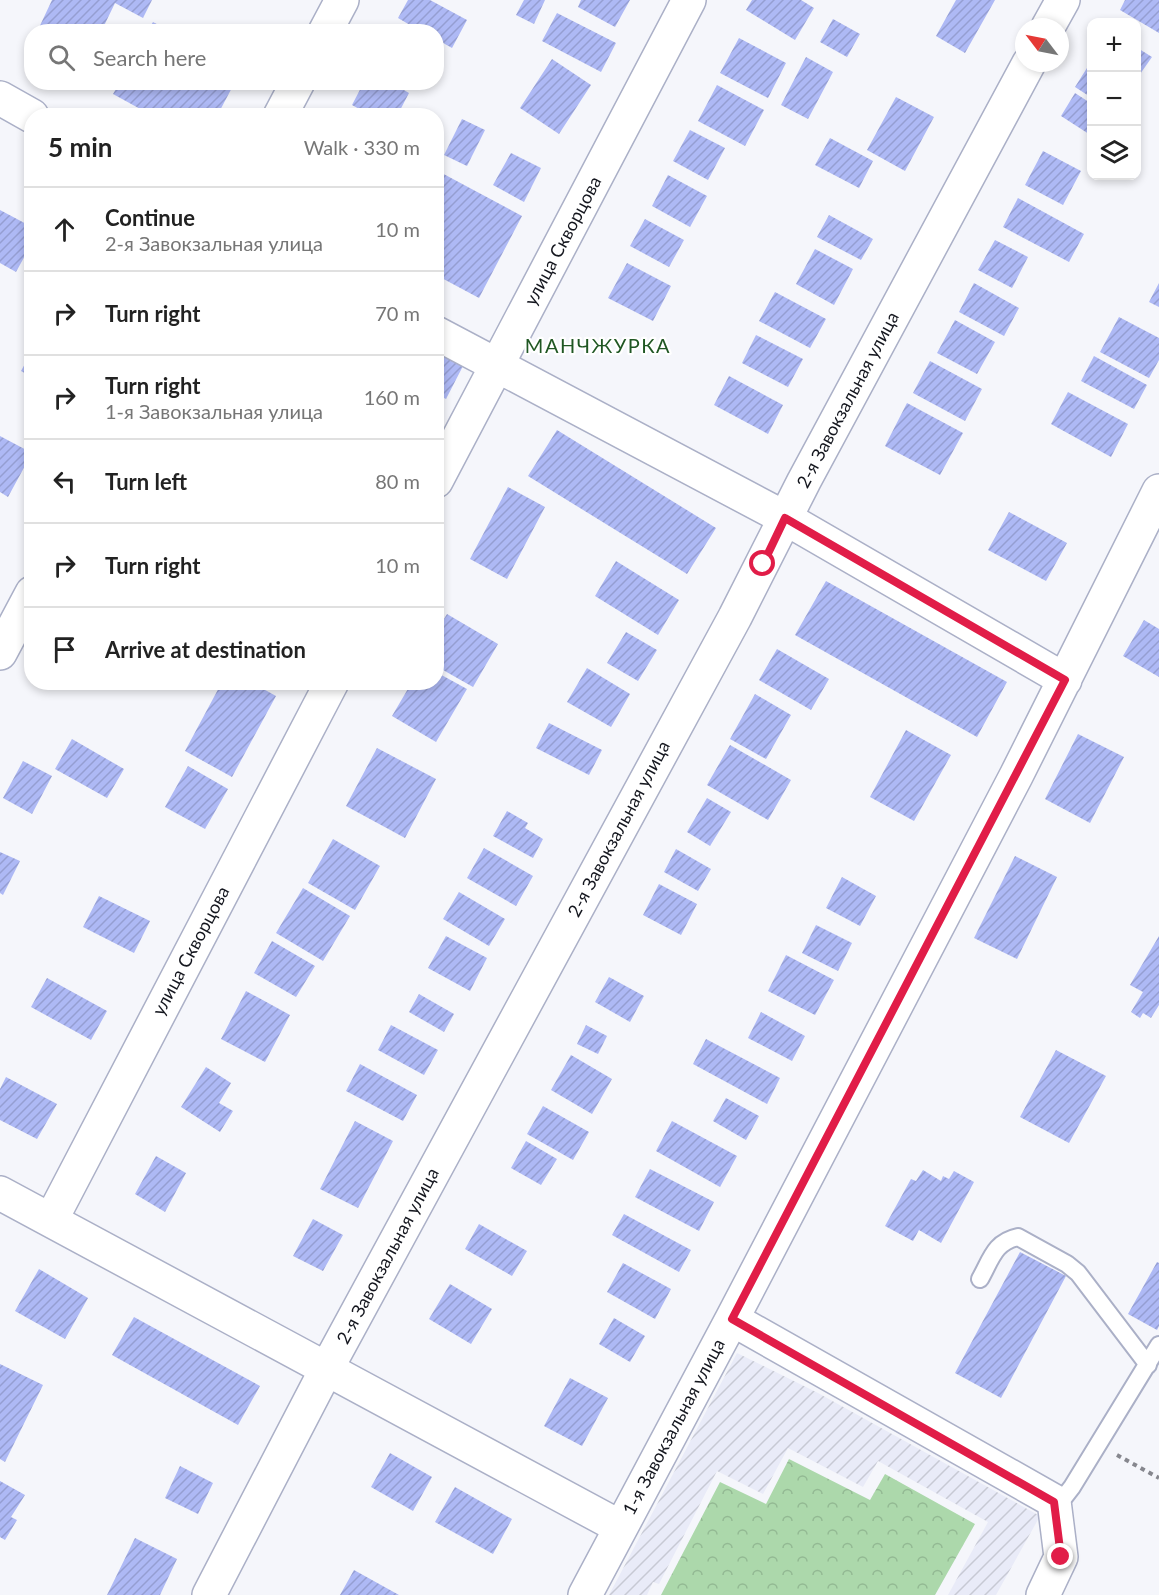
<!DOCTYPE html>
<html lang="en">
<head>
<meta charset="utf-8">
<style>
  body { margin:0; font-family:Lato,sans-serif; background:#f6f6f6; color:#222 }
  .controls { position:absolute; right:18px; top:18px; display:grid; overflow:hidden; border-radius:12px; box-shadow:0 3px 9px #0003 }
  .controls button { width:54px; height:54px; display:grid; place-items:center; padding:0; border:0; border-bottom:2px solid #e0e0e0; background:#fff; color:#222; font:30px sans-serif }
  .compass { position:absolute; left:1015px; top:18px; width:54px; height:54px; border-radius:50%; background:#fff; box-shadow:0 3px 9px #0003; rotate:302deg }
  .stop { position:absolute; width:18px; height:18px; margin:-14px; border:4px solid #e11d48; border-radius:50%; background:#fff }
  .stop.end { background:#e11d48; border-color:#fff; box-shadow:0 2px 6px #0008 }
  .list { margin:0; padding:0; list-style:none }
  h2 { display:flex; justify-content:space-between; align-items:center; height:78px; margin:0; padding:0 24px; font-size:26px }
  h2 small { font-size:20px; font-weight:400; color:#767676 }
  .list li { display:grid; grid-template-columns:39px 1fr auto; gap:18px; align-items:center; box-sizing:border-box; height:84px; padding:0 24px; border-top:2px solid #e0e0e0 }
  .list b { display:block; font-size:22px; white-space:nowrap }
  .list p { margin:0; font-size:20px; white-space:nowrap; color:#767676 }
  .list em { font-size:20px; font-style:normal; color:#767676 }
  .icon { flex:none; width:33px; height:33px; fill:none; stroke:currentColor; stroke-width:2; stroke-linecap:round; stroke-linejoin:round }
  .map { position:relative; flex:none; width:1159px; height:1595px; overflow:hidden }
  .search { position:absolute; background:#fff; box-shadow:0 3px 9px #0003; left:24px; top:24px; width:420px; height:66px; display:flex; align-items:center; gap:15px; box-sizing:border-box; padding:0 21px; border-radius:24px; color:#767676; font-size:22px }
  .panel { position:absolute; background:#fff; box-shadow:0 3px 9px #0003; left:24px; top:108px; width:420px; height:582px; border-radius:24px }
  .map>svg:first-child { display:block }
  .industrial { fill:url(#industrial-furrows) }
  .forest { fill:url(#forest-crowns) }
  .building { fill:url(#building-hatch) }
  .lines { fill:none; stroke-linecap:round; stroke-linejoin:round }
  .service-casing { stroke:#abb0c7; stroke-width:20 }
  .minor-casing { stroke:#abb0c7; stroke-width:36 }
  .primary-casing { stroke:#abb0c7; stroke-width:36 }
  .path { stroke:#86878e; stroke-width:4; stroke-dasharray:4.5 4.5; stroke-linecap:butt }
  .service { stroke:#fff; stroke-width:16 }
  .minor { stroke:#fff; stroke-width:33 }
  .primary { stroke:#fff; stroke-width:33 }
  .route { stroke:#e11d48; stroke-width:8 }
  .labels { text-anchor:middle; stroke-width:4.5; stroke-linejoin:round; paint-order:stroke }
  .street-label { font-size:18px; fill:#14161e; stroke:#fff }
  .neighbourhood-label { font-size:20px; letter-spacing:1.5px; fill:#205723; stroke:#fff }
</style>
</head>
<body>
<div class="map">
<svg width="1159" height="1595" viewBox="0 0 1159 1595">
  <defs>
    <pattern id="industrial-furrows" width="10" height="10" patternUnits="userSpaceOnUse" patternTransform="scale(1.5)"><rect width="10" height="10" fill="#e9ebf8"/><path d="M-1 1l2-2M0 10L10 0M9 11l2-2" fill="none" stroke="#c7c9d4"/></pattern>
    <pattern id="forest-crowns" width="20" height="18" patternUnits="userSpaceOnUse" patternTransform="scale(1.5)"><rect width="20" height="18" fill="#acd8ab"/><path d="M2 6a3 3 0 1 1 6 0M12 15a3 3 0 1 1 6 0" fill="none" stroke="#93b993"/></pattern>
    <pattern id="building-hatch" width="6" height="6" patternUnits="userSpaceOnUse" patternTransform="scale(1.5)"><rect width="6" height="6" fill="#aeb9f5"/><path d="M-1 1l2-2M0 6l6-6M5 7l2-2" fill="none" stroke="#959ed2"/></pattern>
  </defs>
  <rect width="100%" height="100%" fill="#f5f6fb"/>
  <path class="industrial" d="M737,1353L818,1393L1040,1516L996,1595H948L988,1522L878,1461L863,1487L788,1448L763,1494L717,1471L659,1584L653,1582L647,1595H609Z"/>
  <path class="forest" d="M789,1459L870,1500L885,1474L975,1524L935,1595H661L720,1482L766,1504Z"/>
  <path class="building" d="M52,0H152L143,18L115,3L101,32H37Z
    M408,0H430L467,20L452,48L436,39V32H422L398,18Z
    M524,0H545L534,24L516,15Z
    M581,0H630L615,27L578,7Z
    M752,0H801L814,8L795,40L746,10Z
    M956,0H995L965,53L936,36Z
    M1125,0H1159V33L1120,10Z
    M557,13L616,43L601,72L542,41Z
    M833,19L860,34L847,57L820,42Z
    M153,22L171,32H147Z
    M739,38L786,63L768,98L720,73Z
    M1136,47L1152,57L1138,77L1136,76Z
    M806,57L833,72L808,119L781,105Z
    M552,59L591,85L559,134L520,108Z
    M1092,60V98L1075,87Z
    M120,82H235L217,116H153L113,94Z
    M364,82H390L409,93L397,116H372L352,105Z
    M717,85L764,110L745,146L698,121Z
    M1075,93L1092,104V136L1061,116Z
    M896,97L934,117L905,171L867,150Z
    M462,119L485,130L467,166L444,155Z
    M690,130L725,148L708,180L673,161Z
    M830,138L873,161L859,188L815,165Z
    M1043,151L1081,171L1063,205L1025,185Z
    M511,153L541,168L524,202L493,185Z
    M438,171L522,216L479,298L436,275V175Z
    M668,175L707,196L690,227L652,206Z
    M1018,198L1084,234L1069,262L1003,227Z
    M0,210L32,227V243L16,272L0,263Z
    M829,215L873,239L861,260L817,237Z
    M645,219L684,240L669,267L630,246Z
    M995,240L1028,257L1012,288L978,270Z
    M815,249L853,269L834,305L796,284Z
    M627,263L671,286L653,321L608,298Z
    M974,283L1019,308L1004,336L959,312Z
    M1159,283V307L1149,302Z
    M775,292L826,319L810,348L759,321Z
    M1119,317L1159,338V360L1149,378L1100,352Z
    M955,320L995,342L977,374L937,353Z
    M756,335L803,359L788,387L742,363Z
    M32,351V377L21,371Z
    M436,352L463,366L446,399L436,394Z
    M1094,356L1147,385L1134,409L1081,381Z
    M930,361L982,389L965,421L913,393Z
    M729,376L783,405L768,434L714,405Z
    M1068,392L1128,424L1111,457L1051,424Z
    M907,403L963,433L940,475L885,446Z
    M557,430L716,528L687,574L528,476Z
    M0,436L32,453L8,497L0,492Z
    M508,487L545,507L507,579L470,559Z
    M1009,512L1067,543L1046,581L988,550Z
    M616,561L679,600L658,635L595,596Z
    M826,581L1007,682L977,737L795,635Z
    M447,614L498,644L473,687L436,666V632Z
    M1144,620L1159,629V677L1123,656Z
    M626,632L657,650L638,681L607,663Z
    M777,649L829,679L811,710L759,680Z
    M587,668L630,694L611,727L567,702Z
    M436,672L467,689L436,742L392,716L412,682H436Z
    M222,682H251L276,696L232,777L185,751Z
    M755,694L791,715L766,759L730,739Z
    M549,723L602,750L589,775L536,748Z
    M906,730L951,755L914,821L870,797Z
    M1078,734L1124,757L1090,823L1045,799Z
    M72,739L124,769L107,798L55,769Z
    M730,745L791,780L768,820L707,785Z
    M377,748L436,779L405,838L346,806Z
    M23,761L52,776L32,814L3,798Z
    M188,766L228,789L205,829L165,807Z
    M707,798L731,812L710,846L687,832Z
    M507,811L528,823L525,828L543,839L533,858L493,836Z
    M333,839L380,866L355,910L308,883Z
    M484,848L533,876L516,906L467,878Z
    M676,849L711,869L698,891L664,872Z
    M0,852L20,861L3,895L0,893Z
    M1015,856L1057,877L1017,959L974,938Z
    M842,877L876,896L860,926L826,908Z
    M659,884L697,904L681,935L643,915Z
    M303,888L350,916L323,961L276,933Z
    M459,892L505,919L489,946L443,919Z
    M99,896L150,921L134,953L83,927Z
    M816,925L852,943L838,971L802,953Z
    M446,936L487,958L470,991L428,968Z
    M1159,936V1005L1151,1018L1143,1013L1140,1018L1131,1012L1143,992L1130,985Z
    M272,941L315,966L296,997L254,973Z
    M786,955L834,980L815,1015L768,991Z
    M609,977L644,996L630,1022L595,1002Z
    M47,978L107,1011L91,1040L31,1007Z
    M246,991L290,1015L265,1062L221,1039Z
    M419,994L454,1014L444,1032L409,1012Z
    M761,1012L805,1036L792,1061L748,1038Z
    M391,1025L438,1050L424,1075L378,1050Z
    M586,1025L607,1036L598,1054L577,1044Z
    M706,1039L780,1078L767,1104L693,1064Z
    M1056,1050L1106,1076L1069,1143L1020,1117Z
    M571,1055L612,1079L592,1114L551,1090Z
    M360,1064L417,1095L403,1121L346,1091Z
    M206,1067L231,1083L219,1103L233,1111L220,1132L181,1107Z
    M6,1077L57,1104L37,1139L0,1120V1089Z
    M726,1098L759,1116L746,1140L713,1121Z
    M543,1106L589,1132L573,1160L527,1134Z
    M355,1121L393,1141L358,1208L320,1189Z
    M672,1121L737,1156L720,1187L656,1151Z
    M526,1141L557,1159L541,1185L511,1168Z
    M156,1156L186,1173L165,1212L135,1194Z
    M650,1169L714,1202L699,1231L635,1197Z
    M923,1170L941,1181L943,1176L949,1179L954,1171L974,1182L941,1243L919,1230L913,1241L885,1226L911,1179L916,1181Z
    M624,1214L691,1250L679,1272L612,1235Z
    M313,1219L343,1235L323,1271L293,1256Z
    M479,1224L527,1251L512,1276L465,1249Z
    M1020,1252L1066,1276L1001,1398L955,1373Z
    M1157,1262L1159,1263V1326L1157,1330L1128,1314Z
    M623,1263L671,1289L655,1319L607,1292Z
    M39,1269L88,1298L65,1339L15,1311Z
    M450,1284L492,1309L471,1344L429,1319Z
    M134,1317L260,1386L238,1425L112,1355Z
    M614,1318L645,1336L630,1362L599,1344Z
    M0,1364L43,1385L5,1462L0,1459Z
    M570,1378L608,1398L582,1446L544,1426Z
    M390,1453L432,1477L413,1511L371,1487Z
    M180,1466L213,1483L198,1514L165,1498Z
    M0,1481L25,1495L11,1517L17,1520L5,1540L0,1537Z
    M455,1487L512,1519L493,1554L435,1522Z
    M135,1538L177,1559L160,1595H107Z
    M354,1570L399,1595H340Z"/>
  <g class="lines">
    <defs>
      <path id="service" d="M980,1279C991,1260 994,1242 1018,1237L1067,1264L1078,1273L1148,1365
        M1054,1501L1065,1496L1072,1487L1159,1345"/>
      <path id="minor" d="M1048,27L1063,0
        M325,32L342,0
        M280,116L298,82
        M436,333L785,518L1065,680
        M436,481L689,0
        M0,1193L620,1527
        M51,1220L332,682
        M732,1319L1054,1501L1061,1557L1043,1595
        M209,1595L327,1368L735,617L804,481L1029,63
        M585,1595L732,1319L1016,776L1159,491"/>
      <path id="primary" d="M0,98L32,116
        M0,653L32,593"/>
    </defs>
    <use href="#service" class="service-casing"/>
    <use href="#minor" class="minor-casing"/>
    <use href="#primary" class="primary-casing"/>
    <path class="path" d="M1117,1455L1159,1478"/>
    <use href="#service" class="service"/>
    <use href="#minor" class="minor"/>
    <use href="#primary" class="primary"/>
  </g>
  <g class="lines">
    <path class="route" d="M763,564L785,518L1065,680L732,1319L1054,1502L1061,1557"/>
  </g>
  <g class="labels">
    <g class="street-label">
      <text transform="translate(563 241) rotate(-62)" y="6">улица Скворцова</text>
      <text transform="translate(848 400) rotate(-62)" y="6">2-я Завокзальная улица</text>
      <text transform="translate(619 829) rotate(-62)" y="6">2-я Завокзальная улица</text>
      <text transform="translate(191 951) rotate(-62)" y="6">улица Скворцова</text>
      <text transform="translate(388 1256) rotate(-62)" y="6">2-я Завокзальная улица</text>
      <text transform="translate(674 1427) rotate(-62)" y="6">1-я Завокзальная улица</text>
    </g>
    <g class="neighbourhood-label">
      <text x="598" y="353">МАНЧЖУРКА</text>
    </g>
  </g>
</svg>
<div class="controls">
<button>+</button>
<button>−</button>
<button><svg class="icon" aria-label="layers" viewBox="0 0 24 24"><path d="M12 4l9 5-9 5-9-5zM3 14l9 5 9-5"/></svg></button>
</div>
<svg class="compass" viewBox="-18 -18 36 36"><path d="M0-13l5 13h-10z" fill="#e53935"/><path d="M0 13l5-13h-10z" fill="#767676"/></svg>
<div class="stop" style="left:763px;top:564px"></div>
<div class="stop end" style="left:1061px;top:1557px"></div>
<div class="search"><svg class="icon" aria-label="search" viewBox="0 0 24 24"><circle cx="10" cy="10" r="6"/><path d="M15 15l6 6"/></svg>Search here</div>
<section class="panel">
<h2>5 min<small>Walk · 330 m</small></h2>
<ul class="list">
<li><svg class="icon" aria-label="ahead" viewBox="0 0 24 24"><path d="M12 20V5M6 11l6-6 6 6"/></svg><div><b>Continue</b><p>2-я Завокзальная улица</p></div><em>10 m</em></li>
<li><svg class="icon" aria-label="right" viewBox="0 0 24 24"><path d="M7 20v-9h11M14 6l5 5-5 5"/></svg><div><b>Turn right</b></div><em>70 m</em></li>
<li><svg class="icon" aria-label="right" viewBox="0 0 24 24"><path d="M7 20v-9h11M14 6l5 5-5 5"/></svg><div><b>Turn right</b><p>1-я Завокзальная улица</p></div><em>160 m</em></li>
<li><svg class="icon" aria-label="left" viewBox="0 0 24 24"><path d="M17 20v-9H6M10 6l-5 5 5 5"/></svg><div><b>Turn left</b></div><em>80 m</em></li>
<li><svg class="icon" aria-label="right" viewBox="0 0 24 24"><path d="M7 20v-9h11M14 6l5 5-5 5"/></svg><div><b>Turn right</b></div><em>10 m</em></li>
<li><svg class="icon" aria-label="arrive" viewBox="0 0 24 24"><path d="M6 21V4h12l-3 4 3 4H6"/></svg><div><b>Arrive at destination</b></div></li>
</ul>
</section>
</div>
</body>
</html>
